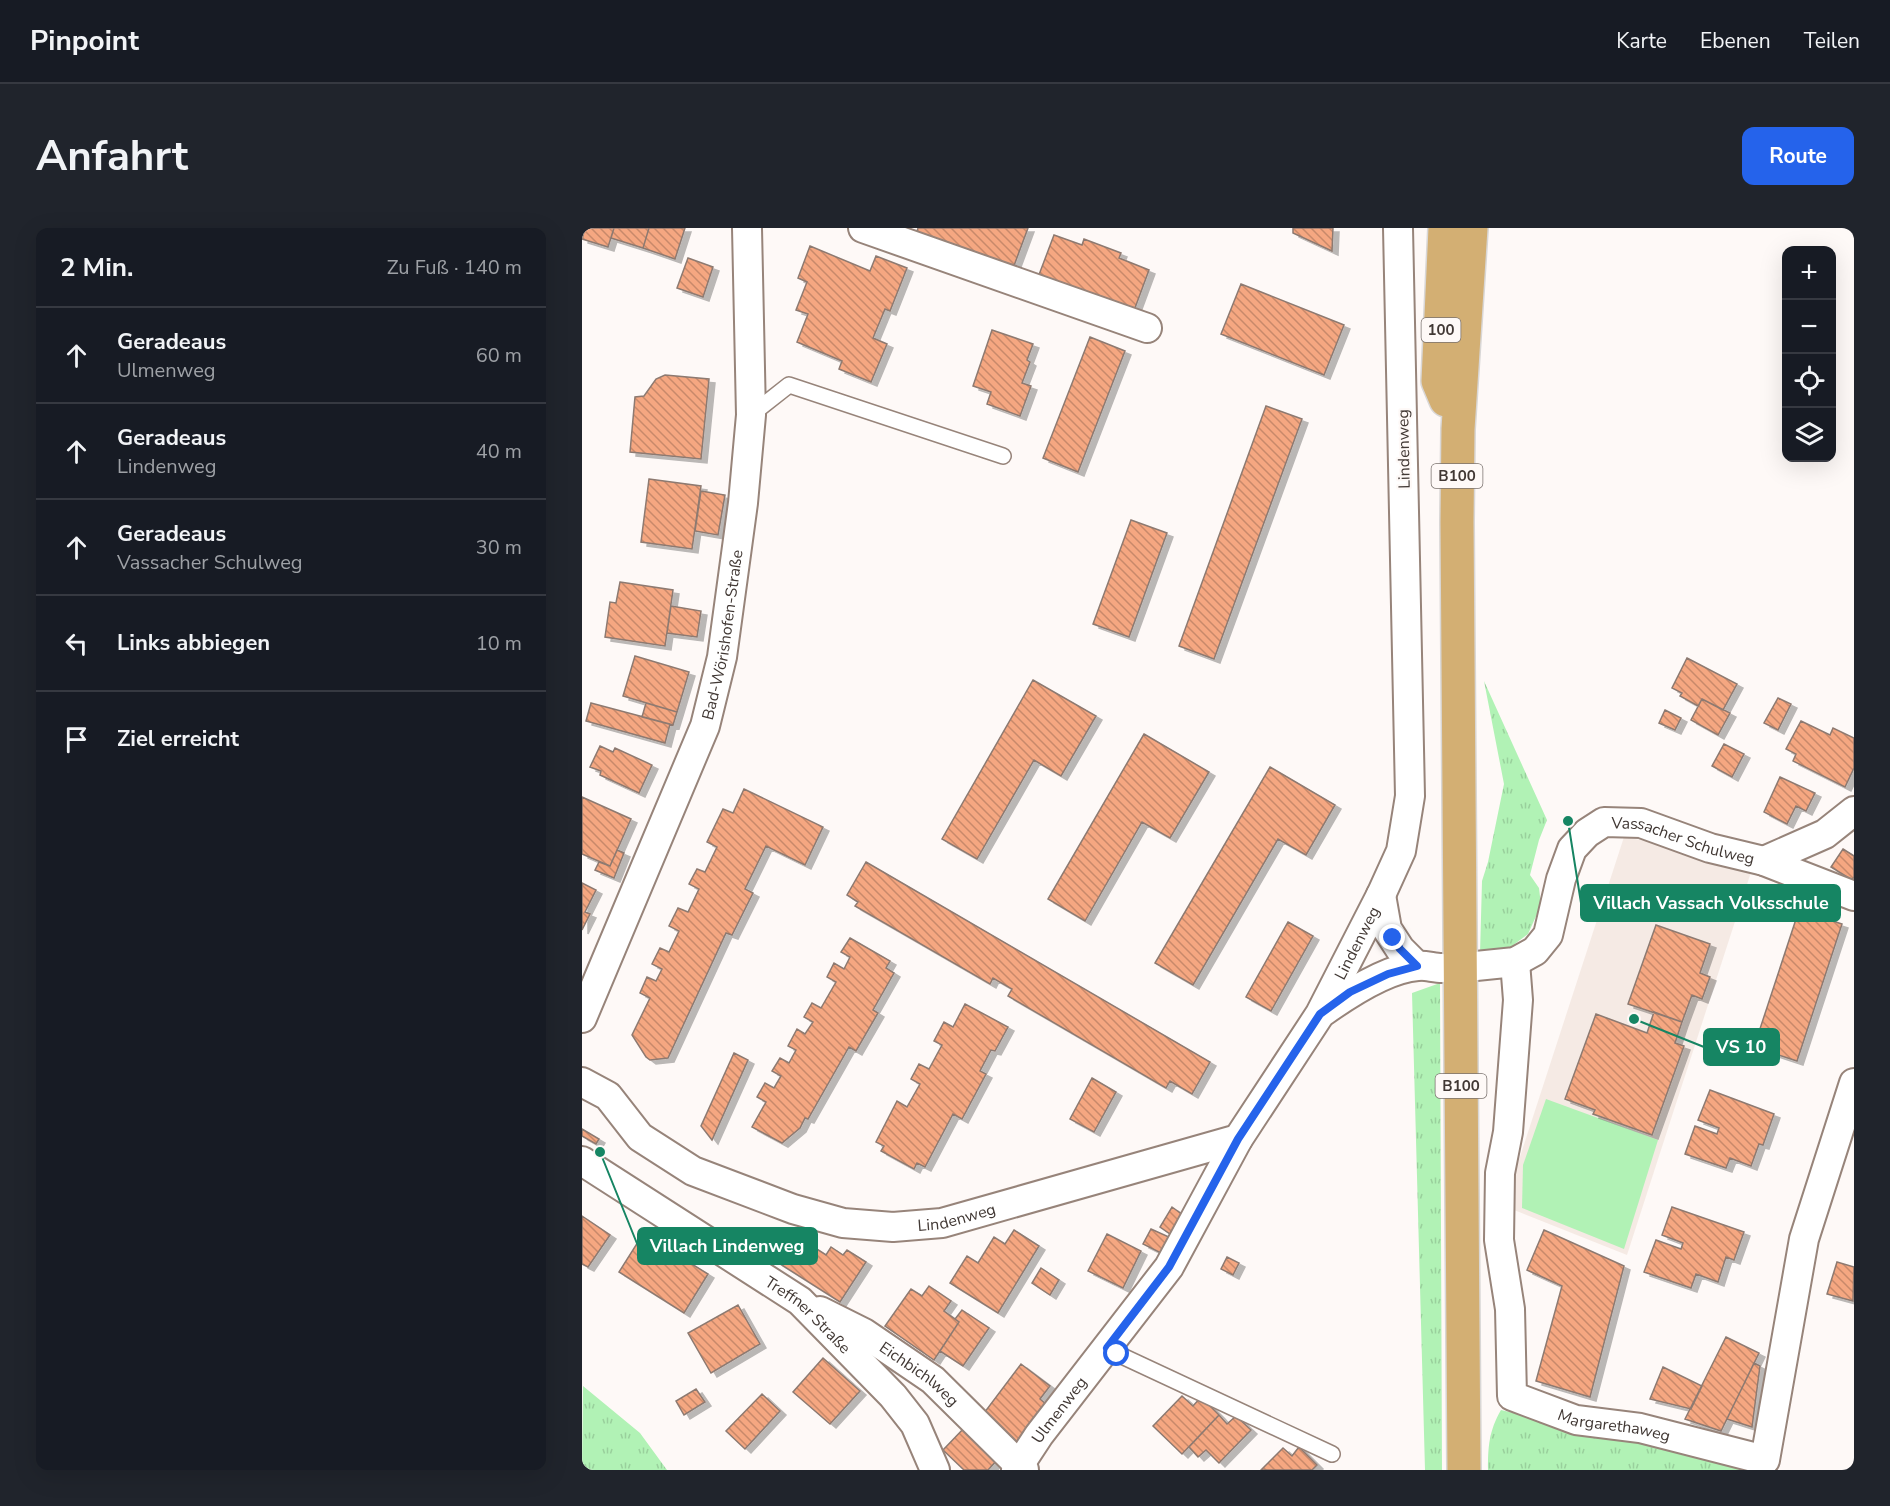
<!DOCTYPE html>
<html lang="de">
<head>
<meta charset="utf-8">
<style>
  body { margin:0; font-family:"Nunito Sans",sans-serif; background:#20242c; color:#f1f3f6 }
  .controls { position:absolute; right:18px; top:18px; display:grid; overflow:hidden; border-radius:12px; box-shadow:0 6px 24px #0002 }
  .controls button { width:54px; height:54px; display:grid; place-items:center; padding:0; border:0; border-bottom:2px solid #363941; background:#171b24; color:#f1f3f6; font:30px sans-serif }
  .stop { position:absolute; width:18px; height:18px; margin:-14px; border:4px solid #2563eb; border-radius:50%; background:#fff }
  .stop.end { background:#2563eb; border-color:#fff; box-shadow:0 2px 6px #0008 }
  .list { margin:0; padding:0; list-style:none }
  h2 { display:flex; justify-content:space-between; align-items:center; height:78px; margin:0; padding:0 24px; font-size:26px }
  h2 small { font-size:20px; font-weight:400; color:#9ea1a6 }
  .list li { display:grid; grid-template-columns:39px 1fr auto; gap:18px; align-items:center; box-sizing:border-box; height:96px; padding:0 24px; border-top:2px solid #363941 }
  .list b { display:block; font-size:22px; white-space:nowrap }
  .list p { margin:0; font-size:20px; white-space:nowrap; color:#9ea1a6 }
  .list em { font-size:20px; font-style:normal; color:#9ea1a6 }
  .icon { flex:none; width:33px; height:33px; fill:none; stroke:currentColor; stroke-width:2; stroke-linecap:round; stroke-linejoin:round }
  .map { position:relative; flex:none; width:1272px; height:1242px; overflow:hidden; border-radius:12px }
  header { display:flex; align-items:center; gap:36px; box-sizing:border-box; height:84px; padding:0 30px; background:#171b24; border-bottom:2px solid #363941 }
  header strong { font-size:28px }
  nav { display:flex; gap:33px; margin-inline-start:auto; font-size:21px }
  .intro { display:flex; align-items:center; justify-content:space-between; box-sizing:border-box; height:144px; padding:0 36px }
  h1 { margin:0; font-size:42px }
  .button { padding:15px 27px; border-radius:12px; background:#2563eb; color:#fff; font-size:21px; font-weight:700 }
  main { display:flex; gap:36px; padding:0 36px }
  aside { flex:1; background:#171b24; border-radius:12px; box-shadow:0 6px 24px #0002 }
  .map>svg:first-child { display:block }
  .built { fill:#f5eae4 }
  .grass { fill:url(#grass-tufts) }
  .garden { fill:#b1f2b5 }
  .building { fill:url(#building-back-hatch); stroke:#8d7a71; stroke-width:1.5; filter:url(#shadow) }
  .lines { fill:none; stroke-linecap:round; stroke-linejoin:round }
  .lane-casing { stroke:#97847a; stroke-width:18 }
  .street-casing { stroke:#97847a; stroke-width:32 }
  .primary-casing { stroke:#d9d7d6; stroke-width:36 }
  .lane { stroke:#fff; stroke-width:15 }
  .street { stroke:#fff; stroke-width:28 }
  .primary { stroke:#d3af73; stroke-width:33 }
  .route { stroke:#2563eb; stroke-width:8 }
  .labels { text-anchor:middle; stroke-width:4.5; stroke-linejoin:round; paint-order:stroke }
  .shield { fill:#fef9f7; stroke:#7a726e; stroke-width:1.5 }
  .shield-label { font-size:15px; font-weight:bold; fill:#413834 }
  .street-label { font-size:16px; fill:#413834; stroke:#fef9f7 }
  .leader { fill:none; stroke:#168563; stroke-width:2 }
  .callout-dot { fill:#168563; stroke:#fef9f7; stroke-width:2 }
  .callout { fill:#168563; stroke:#168563; stroke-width:2 }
  .callout-label { font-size:18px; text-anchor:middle; font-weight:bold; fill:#fff }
</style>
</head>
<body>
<header>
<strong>Pinpoint</strong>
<nav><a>Karte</a><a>Ebenen</a><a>Teilen</a></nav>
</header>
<div class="intro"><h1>Anfahrt</h1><a class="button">Route</a></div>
<main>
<aside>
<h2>2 Min.<small>Zu Fuß · 140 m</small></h2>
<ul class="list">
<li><svg class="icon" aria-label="ahead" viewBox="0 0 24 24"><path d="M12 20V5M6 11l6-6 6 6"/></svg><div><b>Geradeaus</b><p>Ulmenweg</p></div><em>60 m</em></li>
<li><svg class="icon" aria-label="ahead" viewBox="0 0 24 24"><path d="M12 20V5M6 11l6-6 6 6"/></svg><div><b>Geradeaus</b><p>Lindenweg</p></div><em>40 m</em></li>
<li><svg class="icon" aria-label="ahead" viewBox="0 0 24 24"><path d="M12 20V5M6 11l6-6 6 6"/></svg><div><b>Geradeaus</b><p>Vassacher Schulweg</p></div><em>30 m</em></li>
<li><svg class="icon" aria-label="left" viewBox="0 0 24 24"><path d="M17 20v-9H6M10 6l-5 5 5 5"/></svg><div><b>Links abbiegen</b></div><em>10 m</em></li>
<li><svg class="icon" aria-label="arrive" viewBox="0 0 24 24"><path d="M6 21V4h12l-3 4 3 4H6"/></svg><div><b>Ziel erreicht</b></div></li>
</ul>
</aside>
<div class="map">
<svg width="1272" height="1242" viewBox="0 0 1272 1242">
  <defs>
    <pattern id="grass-tufts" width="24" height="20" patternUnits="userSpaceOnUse" patternTransform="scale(1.5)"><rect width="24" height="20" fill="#b1f2b5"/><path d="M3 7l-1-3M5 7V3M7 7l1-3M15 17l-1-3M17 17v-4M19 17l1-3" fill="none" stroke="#99d09c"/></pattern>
    <pattern id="building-back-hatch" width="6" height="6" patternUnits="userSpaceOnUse" patternTransform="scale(1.5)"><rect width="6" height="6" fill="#f5a781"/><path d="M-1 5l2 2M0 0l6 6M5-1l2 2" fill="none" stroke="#c8896a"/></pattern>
    <filter id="shadow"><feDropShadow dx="6" dy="4" stdDeviation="0" flood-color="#0004"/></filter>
  </defs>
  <rect width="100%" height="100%" fill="#fef9f7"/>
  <path class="built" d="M1042,609L1075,615L1170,641L1045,1027L932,982L934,941Z"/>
  <path class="grass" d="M902,453L965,592L957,612L948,647L957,660L959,677L946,706L926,721L898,726L900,653L906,634L922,556Z
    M858,755L860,1242H843L830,765Z
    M1,1158L58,1205L85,1242H0Z
    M919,1182L1169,1241L1171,1242H906C906,1218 907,1203 919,1182Z"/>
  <path class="garden" d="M964,871L1076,912L1042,1021L940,980L941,937Z"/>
  <path class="building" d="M3,0H32L26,19L0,11Z
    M32,0H67L61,20L29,10Z
    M67,0H103L93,31L61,20Z
    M336,0H446L430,43L334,7Z
    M711,0H751L750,23L711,5Z
    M472,7L500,17L502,11L539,25L537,30L567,42L550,88L455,52Z
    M228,18L288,43L294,28L325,40L308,83L303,81L291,110L305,116L289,154L257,141L260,133L215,114L226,86L214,82L225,54L216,50Z
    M106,30L131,39L121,69L95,60Z
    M659,56L762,97L742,147L639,106Z
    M410,102L451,116L445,132L448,134L440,155L449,158L438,188L405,176L409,164L391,158Z
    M508,109L543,123L496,244L461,230Z
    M83,147L127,151L119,231L48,224L53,169L62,168L74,151Z
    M684,178L720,191L632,431L597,418Z
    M67,251L119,258L110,321L59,314Z
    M119,263L143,267L136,307L113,303Z
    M549,292L585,305L547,409L511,396Z
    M38,354L91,362L83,418L23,409L28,374L34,375Z
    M89,378L119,383L115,409L85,405Z
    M53,428L107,444L95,484L41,468Z
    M1105,430L1155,456L1141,482L1120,471L1116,478L1098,468L1100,465L1090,460Z
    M451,452L514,488L479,548L452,532L395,631L360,611Z
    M1196,470L1209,476L1196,502L1182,495Z
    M1120,471L1148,485L1136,507L1109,492Z
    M9,475L88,496L83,515L4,493Z
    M64,475L95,484L91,497L60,489Z
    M1083,482L1099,490L1093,502L1077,495Z
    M1219,493L1248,507L1251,500L1272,510V540L1263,559L1211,533L1214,526L1204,521Z
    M562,506L627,544L588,610L560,594L503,693L466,671Z
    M1142,516L1162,526L1150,549L1130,538Z
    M18,518L31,524L33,520L70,537L57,565L18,547L19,543L8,539Z
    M688,539L753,577L724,627L696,611L611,757L573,735Z
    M1198,549L1233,565L1224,583L1214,578L1205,596L1182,584Z
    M162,561L241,599L223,637L184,618L163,661L171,665L150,707L144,705L86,830L68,832L64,829L50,807L68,770L58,765L65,749L74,753L80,741L70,736L78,720L87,724L97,703L87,698L96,680L106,684L117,661L107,656L115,641L123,644L135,619L125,614L141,581L151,585Z
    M0,569L49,591L28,638L0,626Z
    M1261,621L1272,628V649L1270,652L1249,639Z
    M35,622L42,625L32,650L13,642L17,634L28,638Z
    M284,634L628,834L610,866L588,853L584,860L426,768L430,761L411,750L408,756L273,678L276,674L265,667Z
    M0,655L14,662L3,684L8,686L0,702Z
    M1217,682L1260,696L1215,833L1172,819Z
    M706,694L731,708L689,783L664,769Z
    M1074,697L1128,716L1118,745L1128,749L1120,771L1110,767L1100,794L1046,776Z
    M268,710L308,733L304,740L312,745L291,782L296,785L274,823L267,819L226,891L223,890L218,900L200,915L170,899L184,874L175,869L183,855L192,860L199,848L190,843L198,830L207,835L214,822L206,818L215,801L223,806L231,794L222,789L230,775L239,780L254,754L245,749L252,735L262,741L268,729L259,724Z
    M383,776L426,799L413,823L409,822L398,843L404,846L380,891L371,886L343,939L335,935L332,941L299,923L302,918L294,914L315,873L325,879L338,856L329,851L337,836L347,841L360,817L352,813L362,794L371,799Z
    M1072,784L1100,794L1093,815L1102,818L1070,907L1011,886L1013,882L983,871L1014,786L1065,805Z
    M152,825L166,832L130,912L119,898Z
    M510,850L534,864L512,904L488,891Z
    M1128,862L1192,886L1181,917L1177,916L1169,938L1148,930L1144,940L1103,926L1113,898L1135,906L1137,900L1116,892Z
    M0,901L17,911L14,916L0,908Z
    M590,979L601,987L588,1006L578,999Z
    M1090,979L1162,1004L1152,1032L1144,1029L1136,1054L1114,1046L1109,1060L1062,1044L1074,1012L1099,1021L1101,1015L1080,1007Z
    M0,988L28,1007L6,1039L0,1036Z
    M569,1001L587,1009L579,1025L561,1016Z
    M432,1002L457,1018L416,1085L368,1055L385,1028L396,1035L412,1009L423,1016Z
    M962,1002L1042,1038L1008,1169L954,1153L980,1058L945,1042Z
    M61,1006L126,1046L102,1085L37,1044Z
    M525,1006L559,1023L541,1060L506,1043Z
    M213,1007L244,1027L249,1019L261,1027L265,1022L284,1034L258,1074L195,1034Z
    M645,1029L657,1035L651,1047L639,1041Z
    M1255,1034L1272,1039L1271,1073L1245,1066Z
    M459,1040L477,1052L468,1067L450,1055Z
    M347,1058L369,1073L362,1083L377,1094L352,1132L303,1098L329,1061L340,1068Z
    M156,1077L178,1116L129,1145L106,1105Z
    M380,1082L407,1100L381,1138L358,1123L377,1094L373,1091Z
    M1144,1109L1177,1125L1139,1203L1103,1191Z
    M241,1130L278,1163L248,1196L211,1164Z
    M1172,1135L1178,1138L1170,1199L1145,1191Z
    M439,1136L468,1158L458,1171L465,1177L435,1216L399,1189Z
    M1081,1139L1120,1158L1109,1181L1068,1171Z
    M114,1161L123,1174L102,1187L94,1173Z
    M180,1166L198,1183L163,1221L144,1203Z
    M600,1168L611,1178L619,1169L637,1187L600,1226L571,1198Z
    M637,1187L645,1196L654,1188L669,1202L637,1235L624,1222L616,1229L607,1219Z
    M383,1199L416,1231L406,1242H382L361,1222Z
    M717,1219L735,1237L730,1242H679L701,1220L710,1228Z"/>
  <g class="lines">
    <defs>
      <path id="lane" d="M169,187L207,157L421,228
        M525,1121L750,1226"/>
      <g id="street">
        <path d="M281,0L565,100"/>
        <path d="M1182,633L1243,606L1272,583"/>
        <path d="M799,667L805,701L818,721L835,738"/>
        <path id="s1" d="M933,734L936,772L926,904L918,945L917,1012L928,1081L930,1168L994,1192L1058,1200L1183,1232L1222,1011L1272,855"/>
        <path id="s2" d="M894,738L933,734L953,723L966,707L979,651L990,621L1005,605L1022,594L1059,595L1128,620L1182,633L1272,668"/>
        <path d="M742,783C766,766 806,740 836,738C843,737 852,740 860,740"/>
        <path id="s3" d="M0,790L123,498L140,429L161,275L169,187L165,0"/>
        <path id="s4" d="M0,854L26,868L58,909L111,943L211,981L261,995L311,999L360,995L656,911L738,786L799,667L819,623L828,568L816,0"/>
        <path id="s5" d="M0,933L218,1073L311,1168L333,1196L353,1242"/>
        <path id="s6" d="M238,1083L282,1105L351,1152L442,1242"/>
        <path id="s7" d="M434,1242L457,1207L587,1039L656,911"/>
      </g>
      <path id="primary" d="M863,0L856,153L864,172
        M882,1242L875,294L876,201L889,0"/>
    </defs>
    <use href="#lane" class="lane-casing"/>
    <use href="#street" class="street-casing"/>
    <use href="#primary" class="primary-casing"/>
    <use href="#lane" class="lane"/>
    <use href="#street" class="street"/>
    <use href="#primary" class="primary"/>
  </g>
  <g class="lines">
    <path class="route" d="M535,1126L525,1120L587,1039L656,911L738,786L768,764L806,746L835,738L818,721L811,710"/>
  </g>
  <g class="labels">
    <g class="shield">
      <rect x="839.5" y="90" width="39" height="24" rx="4.5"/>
      <rect x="849.5" y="236" width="51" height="24" rx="4.5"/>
      <rect x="853.5" y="846" width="51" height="24" rx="4.5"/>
    </g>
    <g class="shield-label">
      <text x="859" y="107">100</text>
      <text x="875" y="253">B100</text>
      <text x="879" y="863">B100</text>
    </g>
    <g class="street-label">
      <text transform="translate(821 221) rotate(-91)" y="6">Lindenweg</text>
      <text dy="6" stroke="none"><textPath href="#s3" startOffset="410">Bad-Wörishofen-Straße</textPath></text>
      <text dy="6" stroke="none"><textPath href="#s2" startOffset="296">Vassacher Schulweg</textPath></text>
      <text dy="6" stroke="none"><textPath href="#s4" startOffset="940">Lindenweg</textPath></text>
      <text dy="6" stroke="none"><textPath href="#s4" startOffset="418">Lindenweg</textPath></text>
      <text dy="6" stroke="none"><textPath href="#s5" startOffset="274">Treffner Straße</textPath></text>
      <text dy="6" stroke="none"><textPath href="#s6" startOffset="118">Eichbichlweg</textPath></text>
      <text dy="6" stroke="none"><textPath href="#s7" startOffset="74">Ulmenweg</textPath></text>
      <text dy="6" stroke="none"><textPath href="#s1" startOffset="543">Margarethaweg</textPath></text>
    </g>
  </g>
  <path class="leader" d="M986 593L999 675M1052 791L1122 819M18 924L56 1018"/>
  <g class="callout-dot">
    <circle cx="986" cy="593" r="6"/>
    <circle cx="1052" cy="791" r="6"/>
    <circle cx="18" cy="924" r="6"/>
  </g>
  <g class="callout">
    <rect x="999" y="657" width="259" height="36" rx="6"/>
    <rect x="1122" y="801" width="75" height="36" rx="6"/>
    <rect x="56" y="1000" width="179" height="36" rx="6"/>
  </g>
  <g class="callout-label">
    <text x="1129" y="681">Villach Vassach Volksschule</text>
    <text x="1159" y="825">VS 10</text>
    <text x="145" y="1024">Villach Lindenweg</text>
  </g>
</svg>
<div class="controls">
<button>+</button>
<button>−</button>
<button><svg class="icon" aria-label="locate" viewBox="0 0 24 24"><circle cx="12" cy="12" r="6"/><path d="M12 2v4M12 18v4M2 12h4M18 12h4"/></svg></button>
<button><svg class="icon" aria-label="layers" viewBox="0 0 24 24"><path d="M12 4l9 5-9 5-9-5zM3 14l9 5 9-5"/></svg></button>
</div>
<div class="stop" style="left:535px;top:1126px"></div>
<div class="stop end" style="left:811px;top:710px"></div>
</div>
</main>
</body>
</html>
